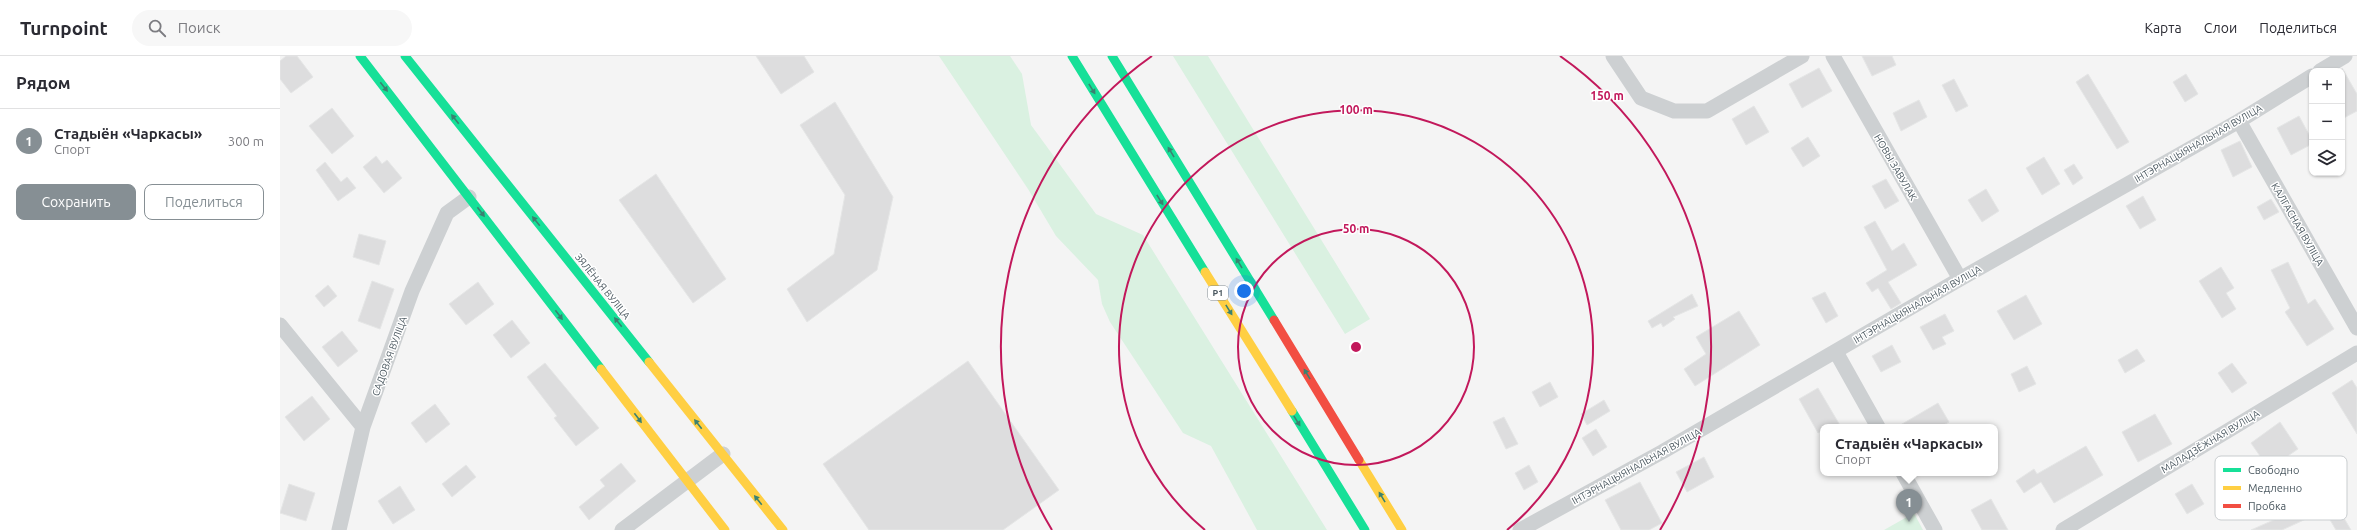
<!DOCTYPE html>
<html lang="ru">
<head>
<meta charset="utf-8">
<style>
  body { margin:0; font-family:Ubuntu,sans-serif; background:#f7f7f7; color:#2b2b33 }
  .controls { position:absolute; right:12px; top:12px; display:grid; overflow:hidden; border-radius:8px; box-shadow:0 1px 3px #0004 }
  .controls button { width:36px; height:36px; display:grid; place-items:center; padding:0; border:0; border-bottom:1px solid #e1e1e2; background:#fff; color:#2b2b33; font:20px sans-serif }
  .you { position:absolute; left:964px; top:235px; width:14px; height:14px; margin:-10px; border:3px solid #fff; border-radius:50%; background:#1a73e8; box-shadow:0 0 0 6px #1a73e833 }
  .badge { display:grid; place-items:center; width:26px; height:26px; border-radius:50%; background:#868f94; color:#fff; font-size:13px; font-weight:700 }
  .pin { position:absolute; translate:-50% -33px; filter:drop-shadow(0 1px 2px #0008) }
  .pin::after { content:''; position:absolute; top:21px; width:14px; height:12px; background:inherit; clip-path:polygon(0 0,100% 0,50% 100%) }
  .popup { position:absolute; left:1540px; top:368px; width:178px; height:52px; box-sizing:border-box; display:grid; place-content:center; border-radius:8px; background:#fff; filter:drop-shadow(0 1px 3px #0005); font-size:13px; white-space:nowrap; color:#7c7c81 }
  .popup b { font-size:15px; color:#2b2b33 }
  .popup::after { content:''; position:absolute; left:50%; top:100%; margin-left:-8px; border:8px solid transparent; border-top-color:#fff }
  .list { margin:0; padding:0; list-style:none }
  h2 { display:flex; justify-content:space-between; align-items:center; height:52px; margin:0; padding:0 16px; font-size:17px }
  h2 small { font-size:13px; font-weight:400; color:#7c7c81 }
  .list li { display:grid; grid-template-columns:26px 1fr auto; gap:12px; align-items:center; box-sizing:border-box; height:64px; padding:0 16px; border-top:1px solid #e1e1e2 }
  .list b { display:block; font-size:15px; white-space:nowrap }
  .list p { margin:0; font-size:13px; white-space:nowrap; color:#7c7c81 }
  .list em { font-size:13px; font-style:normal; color:#7c7c81 }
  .actions { display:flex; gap:8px; padding:12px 16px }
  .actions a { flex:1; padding:9px 0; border:1px solid #868f94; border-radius:8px; text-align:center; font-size:14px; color:#868f94 }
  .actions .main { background:#868f94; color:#fff }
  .icon { flex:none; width:22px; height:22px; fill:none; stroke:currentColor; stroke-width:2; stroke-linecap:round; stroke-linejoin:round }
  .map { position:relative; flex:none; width:2077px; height:474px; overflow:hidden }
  header { display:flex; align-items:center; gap:24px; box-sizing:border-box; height:56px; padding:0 20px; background:#fff; border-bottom:1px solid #e1e1e2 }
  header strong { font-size:19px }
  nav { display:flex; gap:22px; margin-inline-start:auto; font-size:14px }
  .search { width:280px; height:36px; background:#f7f7f7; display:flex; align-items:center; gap:10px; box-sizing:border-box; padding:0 14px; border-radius:22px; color:#7c7c81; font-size:15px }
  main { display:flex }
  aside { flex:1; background:#fff }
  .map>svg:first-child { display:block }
  .green { fill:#daf1e1 }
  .building { fill:#ddddde; stroke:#e5e6e6 }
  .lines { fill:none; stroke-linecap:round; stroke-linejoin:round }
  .street { stroke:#cdd0d2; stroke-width:15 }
  .fast { stroke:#16e098; stroke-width:9 }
  .slow { stroke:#ffcf43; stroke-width:9 }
  .jam { stroke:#f24e42; stroke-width:9 }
  .oneway { fill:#3b8171 }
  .ring { fill:none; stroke:#c2185b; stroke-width:2 }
  .labels { text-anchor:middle; stroke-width:3; stroke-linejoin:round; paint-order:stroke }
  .shield { fill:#fff; stroke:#818a90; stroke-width:1 }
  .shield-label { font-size:9px; font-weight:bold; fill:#4b5860 }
  .street-label { font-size:10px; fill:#4b5860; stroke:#fff }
  .key { fill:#fff; stroke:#c9cdcf; stroke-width:1 }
  .key-label { font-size:11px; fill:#4b5860 }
  .centre { fill:#c2185b; stroke:#fff; stroke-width:2 }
  .ring-label { font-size:12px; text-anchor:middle; font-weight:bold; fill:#c2185b; stroke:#fff; stroke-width:3; stroke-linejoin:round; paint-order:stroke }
</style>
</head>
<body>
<header>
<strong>Turnpoint</strong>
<div class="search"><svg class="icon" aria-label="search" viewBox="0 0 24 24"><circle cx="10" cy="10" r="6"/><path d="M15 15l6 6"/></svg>Поиск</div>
<nav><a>Карта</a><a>Слои</a><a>Поделиться</a></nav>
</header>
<main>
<aside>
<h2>Рядом<small></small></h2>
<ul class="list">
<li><span class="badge">1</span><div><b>Стадыён «Чаркасы»</b><p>Спорт</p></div><em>300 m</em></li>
</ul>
<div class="actions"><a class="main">Сохранить</a><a>Поделиться</a></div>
</aside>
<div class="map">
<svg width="2077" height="474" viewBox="0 0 2077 474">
  <rect width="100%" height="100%" fill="#f4f4f4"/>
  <path class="green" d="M659,0H730L742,18L751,69L816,158L863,179L1047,474H977L931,390L903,377L830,266L822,248L818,224L776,180L748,133Z
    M893,0H928L1090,263L1065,278Z
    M1634,457L1643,474H1604Z"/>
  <path class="building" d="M6,0H17L33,21L11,37L0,23V5Z
    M476,0H524L534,16L501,38Z
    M1582,0H1612L1616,9L1592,20Z
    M1539,12L1552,35L1522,52L1509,28Z
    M2062,12L2077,38V55L2062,63Z
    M1808,18L1849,86L1837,93L1796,26Z
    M1906,18L1918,38L1905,46L1893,26Z
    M1674,23L1688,50L1676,56L1662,29Z
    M1639,44L1647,61L1621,75L1613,57Z
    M555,46L613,141L597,214L527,266L507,233L554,198L565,139L520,69Z
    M1474,50L1489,76L1466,89L1452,63Z
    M52,52L74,80L52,98L29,70Z
    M2019,60L2032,84V88L2011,99L1997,72Z
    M1528,81L1540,100L1523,111L1511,92Z
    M1960,85L1972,111L1953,121L1941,94Z
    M96,100L102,108L107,104L122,122L104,137L83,111Z
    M1764,101L1780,128L1762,139L1746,112Z
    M45,106L61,126L67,121L76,132L58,145L36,114Z
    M1794,108L1803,122L1793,129L1784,114Z
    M376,118L446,223L413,247L339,144Z
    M1606,123L1619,145L1605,153L1592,130Z
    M1706,133L1719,155L1702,166L1688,144Z
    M1863,140L1876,164L1860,173L1846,150Z
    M1991,143L1999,156L1984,164L1977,151Z
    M1595,165L1612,195L1624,187L1637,209L1608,226L1621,247L1611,253L1598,232L1592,236L1586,227L1607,214L1584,171Z
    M79,178L106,185L99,209L73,201Z
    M2008,206L2028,248L2035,243L2054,273L2027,290L2005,256L2010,252L1991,214Z
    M1941,211L1954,232L1946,237L1956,253L1942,262L1919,225Z
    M92,225L114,233L100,273L78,265Z
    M198,226L214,248L186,269L169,248Z
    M48,229L57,240L44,251L35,240Z
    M1545,236L1558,260L1546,267L1532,242Z
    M1412,238L1418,250L1393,261L1395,263L1383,271L1381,267L1372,272L1368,265Z
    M1746,239L1762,268L1734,284L1717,255Z
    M1459,255L1480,289L1415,330L1404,313L1426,298L1416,281Z
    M1665,258L1674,275L1662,281L1666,288L1653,294L1640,271Z
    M232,264L250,287L231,302L213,279Z
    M62,275L78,295L58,311L42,291Z
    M1612,289L1621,306L1601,316L1592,300Z
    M1857,293L1865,305L1845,317L1838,304Z
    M688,305L779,434L723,474H589L543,408Z
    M265,307L319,372L296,390L274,362L277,360L247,321Z
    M1952,307L1967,327L1952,337L1938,317Z
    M1747,310L1756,328L1739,336L1731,318Z
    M2072,324L2077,332V378L2052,337Z
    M1270,326L1278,341L1260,351L1252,336Z
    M1538,332L1561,371H1543V374L1538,377L1519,343Z
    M32,340L50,363L24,385L5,361Z
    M1324,344L1330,355L1307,369L1301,358Z
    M1658,347L1669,366L1660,371H1617Z
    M155,348L170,368L146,387L131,367Z
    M1875,358L1892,388L1858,406L1842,376Z
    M1224,361L1238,388L1226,393L1213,366Z
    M2000,366L2018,393L1989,413L1971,387Z
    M1316,373L1327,391L1313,400L1302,382Z
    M1806,390L1823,419L1774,447L1761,426L1744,437L1736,425L1754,413L1757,418Z
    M1424,401L1434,421L1407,436L1396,416Z
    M341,407L356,425L309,464L299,451L325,430L320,424Z
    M186,409L196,421L172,441L162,428Z
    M1249,409L1258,426L1244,434L1235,417Z
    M1360,426L1382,467L1369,474H1341L1325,444Z
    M9,428L35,437L26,465L0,457Z
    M1912,428L1924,448L1907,458L1895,438Z
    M120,430L135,454L113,468L98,445Z
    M2051,440L2071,474H2056L2040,447Z
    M1711,443L1728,474H1702L1691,454Z
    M2021,452L2026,463L2002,474H1971Z"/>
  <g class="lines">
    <path class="street" d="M1333,0L1361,42L1394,55H1427L1522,0
      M1553,0L1680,223
      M2040,15L2065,0
      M1959,65L2077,272
      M0,269L83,371
      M1556,296L1598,371
      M1623,417L1655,474
      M59,474L83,371L132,235L167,157L189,141
      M342,474L443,398
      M1240,474L1382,396L1680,223L1959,65L2032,20
      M1783,474L2077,297"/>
    <path class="fast" d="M80,0L321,313
      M125,0L369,306
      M792,0L925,216
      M832,0L994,264
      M1012,355L1085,474"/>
    <path class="slow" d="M925,216L1012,355
      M369,306L503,474
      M321,313L445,474
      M1079,404L1122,474"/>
    <path class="jam" d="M994,264L1079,404"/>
  </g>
  <defs><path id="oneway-solid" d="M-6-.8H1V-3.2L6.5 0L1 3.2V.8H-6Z"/></defs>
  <g class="oneway">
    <use href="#oneway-solid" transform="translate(104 31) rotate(52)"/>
    <use href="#oneway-solid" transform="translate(812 33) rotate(58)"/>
    <use href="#oneway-solid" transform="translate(175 63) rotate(-128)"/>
    <use href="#oneway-solid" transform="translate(891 96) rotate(-121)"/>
    <use href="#oneway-solid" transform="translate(880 144) rotate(58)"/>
    <use href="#oneway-solid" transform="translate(201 156) rotate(53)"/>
    <use href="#oneway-solid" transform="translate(256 165) rotate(-129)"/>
    <use href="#oneway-solid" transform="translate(959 207) rotate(-121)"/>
    <use href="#oneway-solid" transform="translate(949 254) rotate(58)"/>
    <use href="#oneway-solid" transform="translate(279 259) rotate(53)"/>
    <use href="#oneway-solid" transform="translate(338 266) rotate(-129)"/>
    <use href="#oneway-solid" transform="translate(1027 318) rotate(-121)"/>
    <use href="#oneway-solid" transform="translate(358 362) rotate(53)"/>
    <use href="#oneway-solid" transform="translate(1017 365) rotate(58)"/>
    <use href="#oneway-solid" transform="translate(418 368) rotate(-128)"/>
    <use href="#oneway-solid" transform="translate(1102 441) rotate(-121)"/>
    <use href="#oneway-solid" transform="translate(478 444) rotate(-129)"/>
  </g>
  <g class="ring">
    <circle cx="1076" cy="291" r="118"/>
    <path d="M925 474A237 237 0 1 1 1227 474"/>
    <path d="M772 474A355 355 0 0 1 872 0M1280 0A355 355 0 0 1 1380 474"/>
  </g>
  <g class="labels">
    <rect class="shield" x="928" y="230" width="20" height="14" rx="3"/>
    <g class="shield-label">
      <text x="938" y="240">Р1</text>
    </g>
    <g class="street-label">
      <text transform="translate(1918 87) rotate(-30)" y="4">ІНТЭРНАЦЫЯНАЛЬНАЯ ВУЛІЦА</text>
      <text transform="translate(1616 111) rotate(60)" y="4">НОВЫ ЗАВУЛАК</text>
      <text transform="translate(2018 168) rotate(60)" y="4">КАЛГАСНАЯ ВУЛІЦА</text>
      <text transform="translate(323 230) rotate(51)" y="4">ЗЯЛЁНАЯ ВУЛІЦА</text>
      <text transform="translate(1637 248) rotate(-30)" y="4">ІНТЭРНАЦЫЯНАЛЬНАЯ ВУЛІЦА</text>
      <text transform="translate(109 300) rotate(-70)" y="4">САДОВАЯ ВУЛІЦА</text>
      <text transform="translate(1930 385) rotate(-31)" y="4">МАЛАДЗЁЖНАЯ ВУЛІЦА</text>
      <text transform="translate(1356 410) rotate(-29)" y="4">ІНТЭРНАЦЫЯНАЛЬНАЯ ВУЛІЦА</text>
    </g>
  </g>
  <rect x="1935" y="400" width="132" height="64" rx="6" class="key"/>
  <rect x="1943" y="412" width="18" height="4" fill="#16e098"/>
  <rect x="1943" y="430" width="18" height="4" fill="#ffcf43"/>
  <rect x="1943" y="448" width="18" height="4" fill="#f24e42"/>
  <g class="key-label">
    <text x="1968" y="418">Свободно</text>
    <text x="1968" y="436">Медленно</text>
    <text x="1968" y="454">Пробка</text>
  </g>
  <circle cx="1076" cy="291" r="6" class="centre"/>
  <g class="ring-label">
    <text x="1327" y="44">150 m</text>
    <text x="1076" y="58">100 m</text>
    <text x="1076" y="177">50 m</text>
  </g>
</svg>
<div class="controls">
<button>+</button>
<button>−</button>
<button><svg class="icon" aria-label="layers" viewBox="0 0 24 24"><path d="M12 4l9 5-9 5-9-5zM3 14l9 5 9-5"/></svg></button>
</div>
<div class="you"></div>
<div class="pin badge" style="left:1629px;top:466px">1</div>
<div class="popup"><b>Стадыён «Чаркасы»</b>Спорт</div>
</div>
</main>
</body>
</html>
